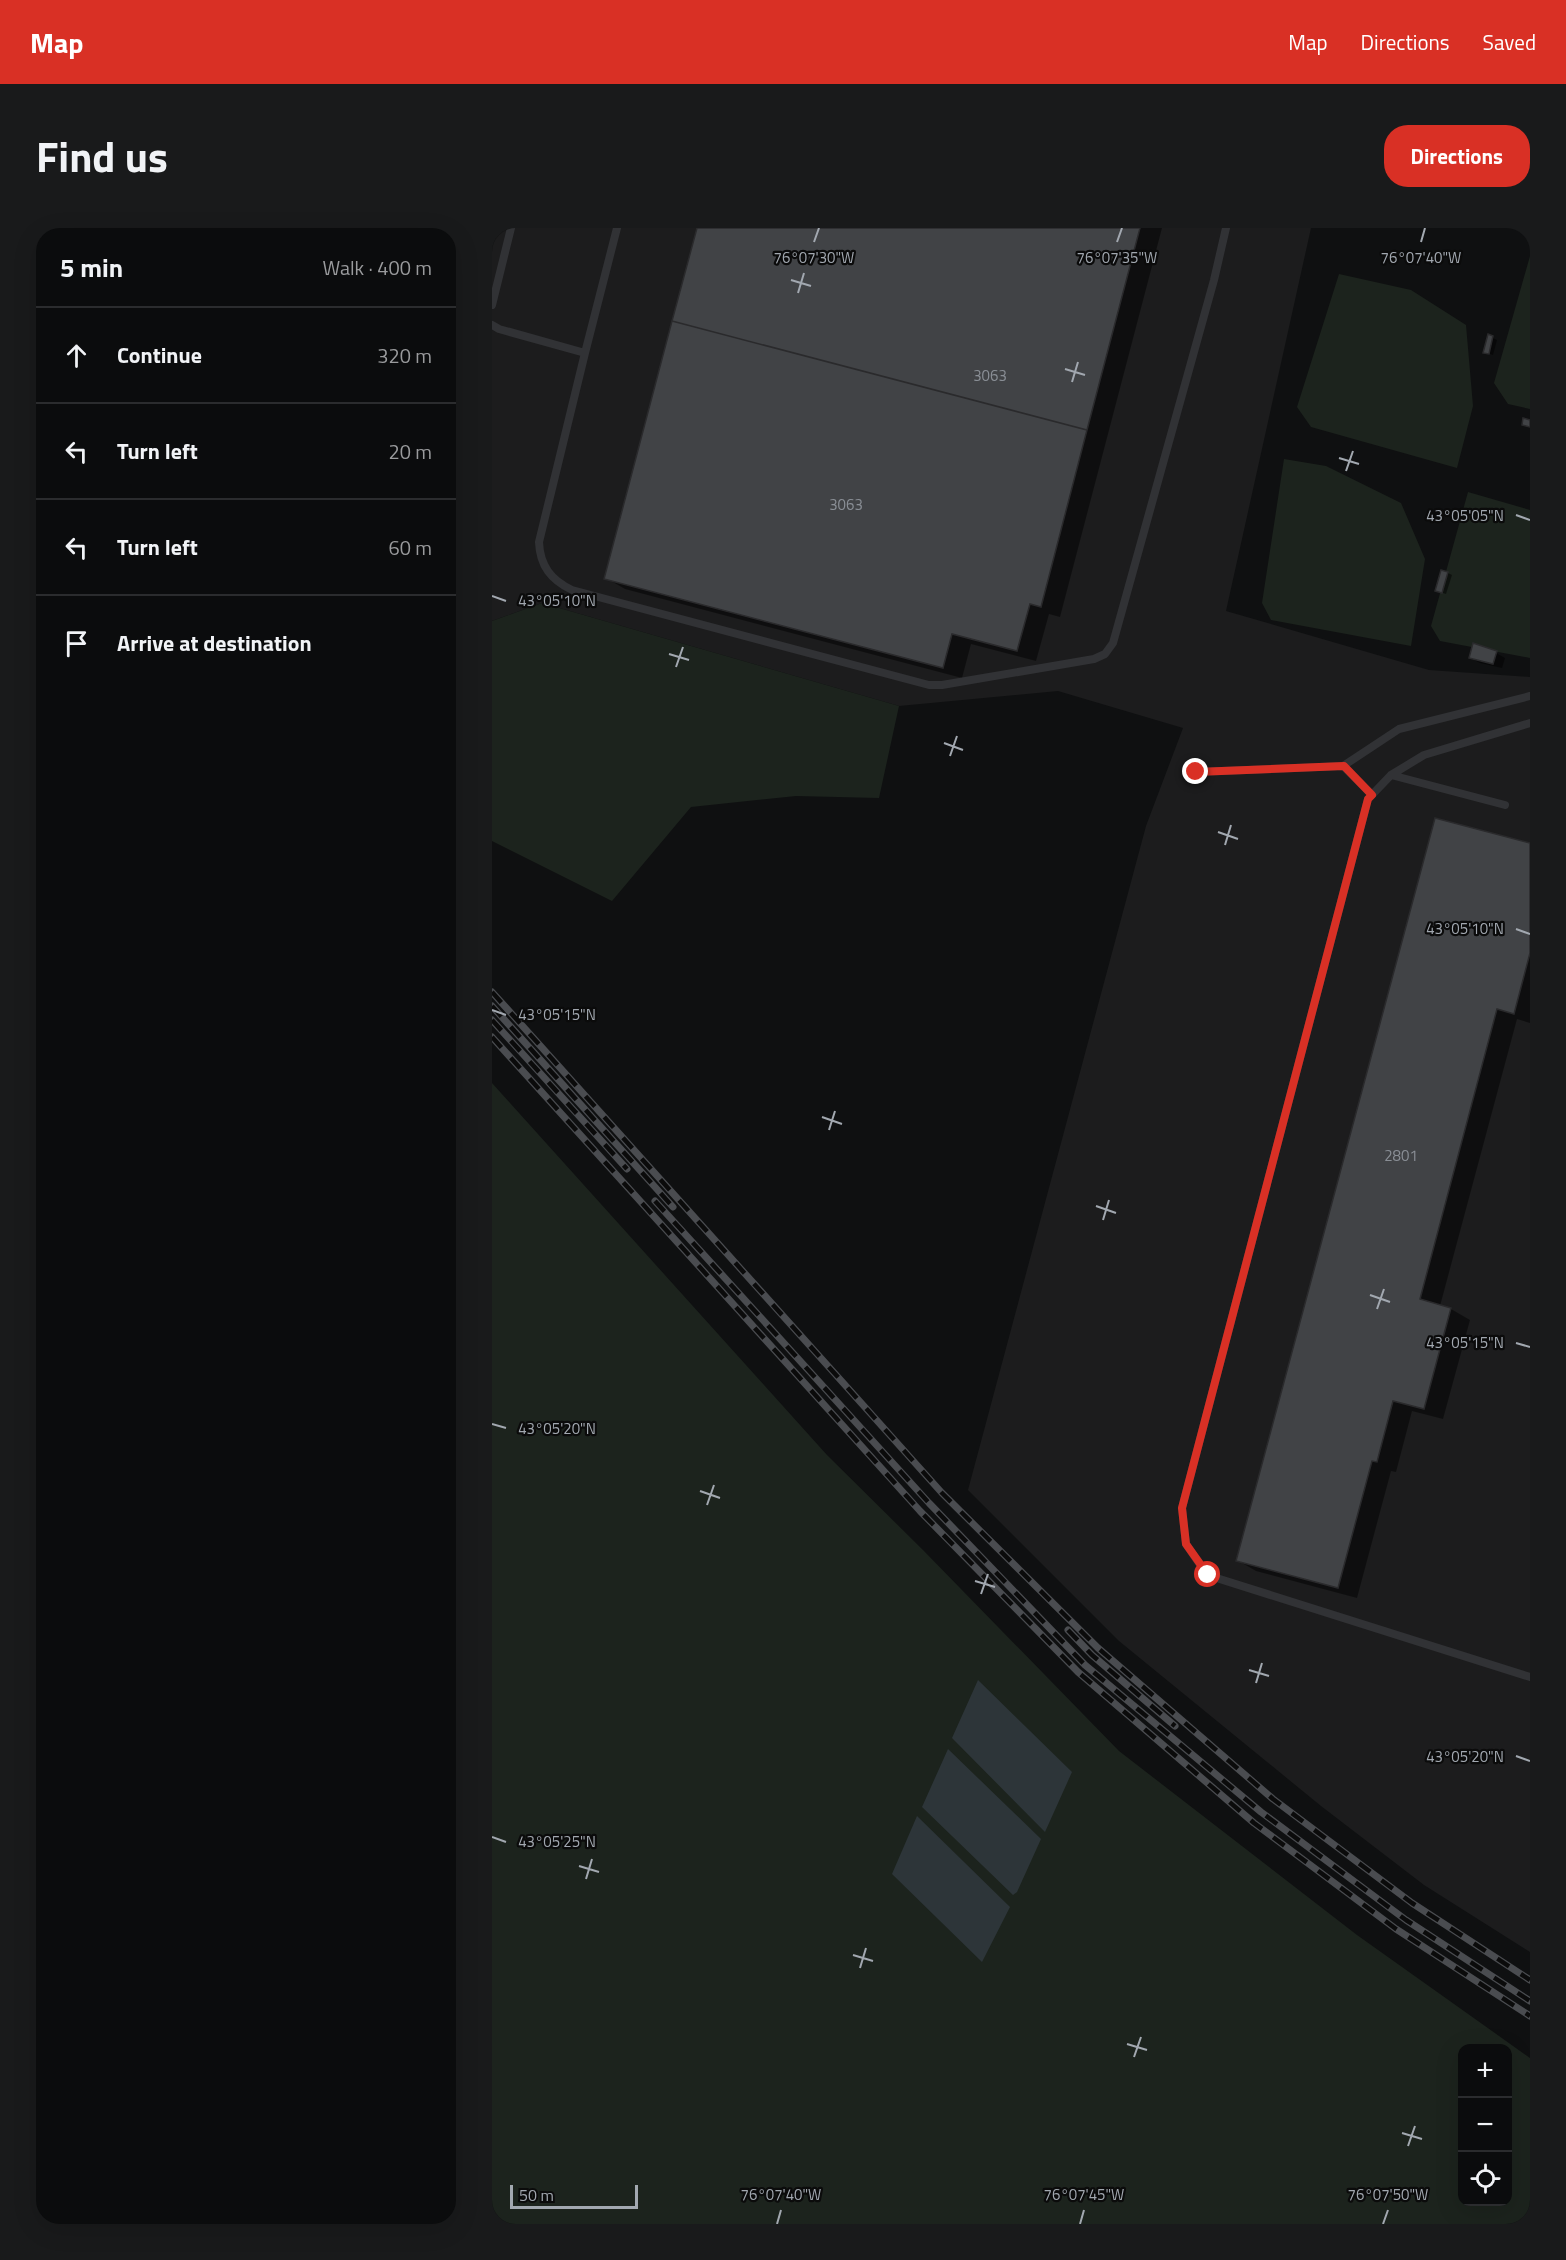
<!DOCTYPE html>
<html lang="en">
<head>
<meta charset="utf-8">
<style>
  body { margin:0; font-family:"Titillium Web",sans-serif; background:#191a1b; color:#f1f3f6 }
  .controls { position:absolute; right:18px; bottom:18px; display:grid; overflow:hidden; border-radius:12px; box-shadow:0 6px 24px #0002 }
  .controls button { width:54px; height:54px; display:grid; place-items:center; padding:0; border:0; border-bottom:2px solid #2b2c2e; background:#0b0c0d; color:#f1f3f6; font:30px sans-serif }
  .scale { position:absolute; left:18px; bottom:15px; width:128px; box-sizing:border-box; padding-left:6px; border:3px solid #a2a8b0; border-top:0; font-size:16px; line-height:21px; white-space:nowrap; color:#a2a8b0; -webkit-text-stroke:4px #0b0b0b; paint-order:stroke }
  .stop { position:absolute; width:18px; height:18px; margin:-14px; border:4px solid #d93025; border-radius:50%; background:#fff }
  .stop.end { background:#d93025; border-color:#fff; box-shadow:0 2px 6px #0008 }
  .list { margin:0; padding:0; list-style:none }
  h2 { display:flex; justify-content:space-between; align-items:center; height:78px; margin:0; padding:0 24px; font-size:26px }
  h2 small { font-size:20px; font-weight:400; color:#9a9b9d }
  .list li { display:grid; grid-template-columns:39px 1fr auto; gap:18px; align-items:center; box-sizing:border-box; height:96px; padding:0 24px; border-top:2px solid #2b2c2e }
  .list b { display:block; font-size:22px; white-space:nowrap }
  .list em { font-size:20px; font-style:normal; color:#9a9b9d }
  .icon { flex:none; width:33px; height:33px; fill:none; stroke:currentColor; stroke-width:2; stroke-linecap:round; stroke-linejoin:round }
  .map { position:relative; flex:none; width:1038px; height:1996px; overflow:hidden; border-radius:24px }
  header { display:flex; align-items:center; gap:36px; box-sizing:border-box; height:84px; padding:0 30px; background:#d93025; color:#fff }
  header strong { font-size:28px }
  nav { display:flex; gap:33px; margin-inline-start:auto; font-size:21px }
  .intro { display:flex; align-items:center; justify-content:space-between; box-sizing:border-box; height:144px; padding:0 36px }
  h1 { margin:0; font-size:42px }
  .button { padding:15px 27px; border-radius:24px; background:#d93025; color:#fff; font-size:21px; font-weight:700 }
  main { display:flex; gap:36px; padding:0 36px }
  aside { flex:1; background:#0b0c0d; border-radius:24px; box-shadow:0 6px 24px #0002 }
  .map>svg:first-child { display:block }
  .built { fill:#1c1c1d }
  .green { fill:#1c231d; fill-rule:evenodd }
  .water { fill:#2d3539 }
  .shadow { fill:#0007 }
  .building { fill:#414346; stroke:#2a2a2c; stroke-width:1.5 }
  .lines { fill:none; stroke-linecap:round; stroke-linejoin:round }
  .lane { stroke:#313235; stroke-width:8 }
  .rail-casing { stroke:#4a4c50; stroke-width:7 }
  .rail { stroke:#0b0b0b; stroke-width:4.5; stroke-dasharray:14; stroke-linecap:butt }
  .route { stroke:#d93025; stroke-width:8 }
  .ticks { fill:none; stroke:#a2a8b0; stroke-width:2 }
  .labels { text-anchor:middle; stroke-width:4.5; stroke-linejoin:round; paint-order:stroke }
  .number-label { font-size:15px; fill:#8a8f96 }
  .ticks-label { font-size:15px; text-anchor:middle; fill:#a2a8b0; stroke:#0b0b0b; stroke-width:4.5; stroke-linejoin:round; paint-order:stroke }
</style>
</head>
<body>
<header>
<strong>Map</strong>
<nav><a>Map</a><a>Directions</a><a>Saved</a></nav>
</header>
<div class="intro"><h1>Find us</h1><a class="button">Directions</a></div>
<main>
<aside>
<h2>5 min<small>Walk · 400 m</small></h2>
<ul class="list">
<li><svg class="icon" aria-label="ahead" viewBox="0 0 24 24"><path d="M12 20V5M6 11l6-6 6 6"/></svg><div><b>Continue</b></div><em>320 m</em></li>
<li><svg class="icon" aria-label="left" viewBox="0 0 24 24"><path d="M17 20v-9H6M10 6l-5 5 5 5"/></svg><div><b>Turn left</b></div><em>20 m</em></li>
<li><svg class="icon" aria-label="left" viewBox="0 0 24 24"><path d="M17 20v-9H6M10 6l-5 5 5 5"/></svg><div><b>Turn left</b></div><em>60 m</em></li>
<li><svg class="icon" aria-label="arrive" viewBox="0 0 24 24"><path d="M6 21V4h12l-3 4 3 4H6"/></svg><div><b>Arrive at destination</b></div></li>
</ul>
</aside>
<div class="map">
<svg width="1038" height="1996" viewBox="0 0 1038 1996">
  <rect width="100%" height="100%" fill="#0f1011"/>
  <path class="built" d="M0,0H819L734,383L937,442L1038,449V1724L932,1657L829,1578L627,1413L476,1262L654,598L691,500L566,463L407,478L50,375L0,393Z"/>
  <path class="green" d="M1038,28V181L1016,176L1002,155Z
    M847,46L919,62L974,97L981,178L965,240L819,199L805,179Z
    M792,231L834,238L909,275L933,331L919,418L779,392L770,375Z
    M976,264L1038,282V430L948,413L939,398Z
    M50,375L407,478L387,570L304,568L199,579L120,673L0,613V393Z
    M0,855L335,1227L431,1322L627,1523L865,1707L1038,1830V1996H0ZM970,1820H1016V1974H970Z"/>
  <path class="water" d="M486,1452L580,1544L553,1604L460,1510Z
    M456,1521L549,1611L525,1664L521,1667L430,1579Z
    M425,1588L518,1679L490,1734L400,1646Z"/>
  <path class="shadow" d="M206,0H670L568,389L557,386L544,433L479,416L470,450L133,361L114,350Z
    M997,108L1005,112L1001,127L993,124Z
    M956,345L960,347L954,366L945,363Z
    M1004,425L1013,430L1010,440L988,435L978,430Z
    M1038,617V795L1025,791L948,1078L959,1081L978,1092L951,1191L920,1183L904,1244L899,1243L865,1370L764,1343L745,1332Z"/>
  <path class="building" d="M205,0H648L595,202L180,93Z
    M180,93L595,202L549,379L538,376L525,423L460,406L451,440L112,351Z
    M996,106L1001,108L997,126L991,125Z
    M1031,190L1038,192V199L1030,197Z
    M949,342L956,344L950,365L943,363Z
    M981,415L1005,423L1001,436L977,430Z
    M943,590L1038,615V725L1022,786L1005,781L928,1071L959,1080L932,1181L901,1173L885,1234L880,1233L846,1360L744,1333Z"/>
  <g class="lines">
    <path class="lane" d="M0,77L19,0
      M0,97L7,101L93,125L47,314C48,338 59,352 80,362L437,457H450L602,431L613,426L621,415L722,52L734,0
      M93,125L125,0
      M1038,495L932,527L899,547L876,571L690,1280L694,1316L715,1347L1038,1449
      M704,544L851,538
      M899,547L1013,577
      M880,567L851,538L907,501L1038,468"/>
    <defs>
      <path id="rail" d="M0,764L450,1265L606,1420L781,1571L920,1675L1038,1752
        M0,778L181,979
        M0,792L135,941
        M0,809L428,1283L586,1444L762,1595L904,1701L1038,1788
        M163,973L437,1275L593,1437L769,1584L914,1692L1038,1773
        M576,1402L600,1427L683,1498"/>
    </defs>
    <use href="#rail" class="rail-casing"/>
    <use href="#rail" class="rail"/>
  </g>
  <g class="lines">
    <path class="route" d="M704,544L852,538L880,567L876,571L690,1280L694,1316L716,1347"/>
  </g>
  <path class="ticks" d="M322,14L327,0M625,14L630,0M929,14L933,0M299,52L319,58M306,65L312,45M573,141L593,147M580,154L586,134M847,230L867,236M854,243L861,223M1024,287L1038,292M0,368L14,373M177,426L197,432M184,439L191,419M452,515L471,522M458,528L465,508M726,604L746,611M733,617L739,597M1024,701L1038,706M0,782L14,787M330,889L350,896M337,902L343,883M604,978L624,985M611,992L617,972M878,1067L898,1074M885,1081L892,1061M1024,1115L1038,1119M0,1196L14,1200M208,1263L228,1270M215,1277L222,1257M483,1353L503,1359M489,1366L496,1346M757,1442L777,1448M764,1455L770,1435M1024,1528L1038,1533M0,1609L14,1614M87,1638L107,1644M94,1651L100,1631M361,1727L381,1733M368,1740L374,1720M635,1816L655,1822M642,1829L649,1809M910,1905L930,1911M916,1918L923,1898M285,1996L289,1982M588,1996L592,1982M891,1996L896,1982"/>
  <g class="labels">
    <g class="number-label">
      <text x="498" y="153">3063</text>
      <text x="354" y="282">3063</text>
      <text x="909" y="933">2801</text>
    </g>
  </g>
  <g class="ticks-label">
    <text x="322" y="35">76°07'30"W</text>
    <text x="625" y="35">76°07'35"W</text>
    <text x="929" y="35">76°07'40"W</text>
    <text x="973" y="293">43°05'05"N</text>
    <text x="65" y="378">43°05'10"N</text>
    <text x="973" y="706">43°05'10"N</text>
    <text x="65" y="792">43°05'15"N</text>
    <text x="973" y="1120">43°05'15"N</text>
    <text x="65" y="1206">43°05'20"N</text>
    <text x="973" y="1534">43°05'20"N</text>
    <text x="65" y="1619">43°05'25"N</text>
    <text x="289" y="1972">76°07'40"W</text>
    <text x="592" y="1972">76°07'45"W</text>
    <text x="896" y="1972">76°07'50"W</text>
  </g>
</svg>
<div class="controls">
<button>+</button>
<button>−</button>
<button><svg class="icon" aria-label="locate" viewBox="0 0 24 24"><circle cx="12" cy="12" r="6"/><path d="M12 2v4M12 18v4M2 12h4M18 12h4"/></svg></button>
</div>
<div class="scale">50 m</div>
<div class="stop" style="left:716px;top:1347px"></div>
<div class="stop end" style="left:704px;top:544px"></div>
</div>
</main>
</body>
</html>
